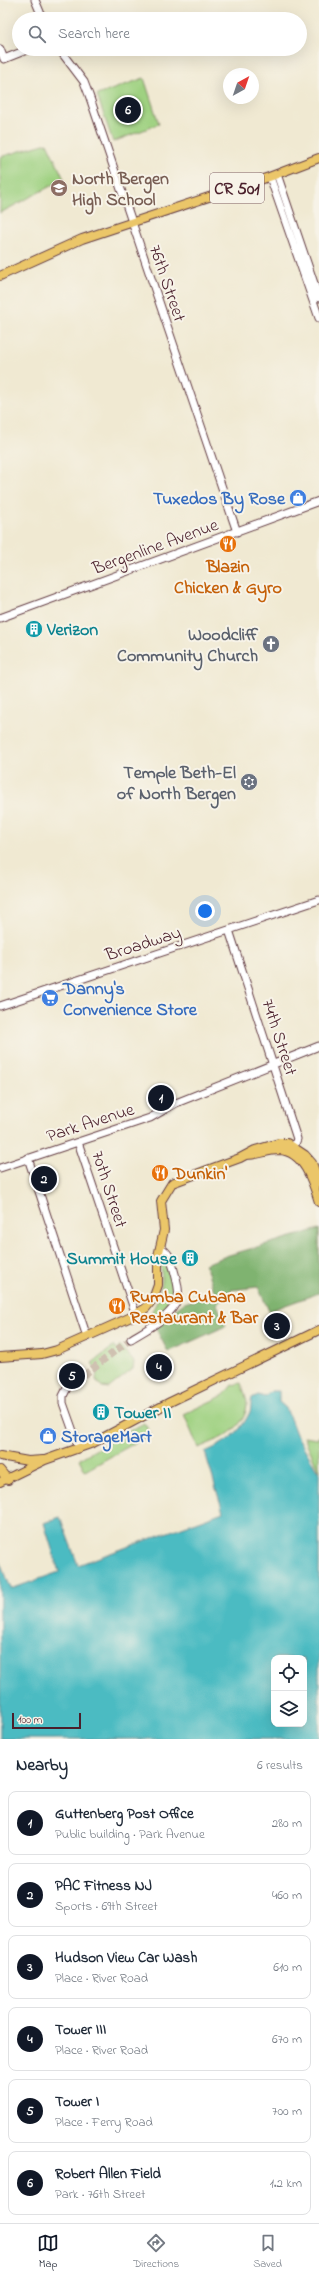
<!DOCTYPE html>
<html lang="en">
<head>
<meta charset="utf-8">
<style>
  body { margin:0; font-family:"Indie Flower",sans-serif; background:#f6f6f7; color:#1f2937 }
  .controls { position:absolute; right:12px; bottom:12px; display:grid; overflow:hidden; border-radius:8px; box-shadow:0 4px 16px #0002 }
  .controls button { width:36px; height:36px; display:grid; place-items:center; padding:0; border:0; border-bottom:1px solid #e0e1e3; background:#fff; color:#1f2937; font:20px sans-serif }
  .compass { position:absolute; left:223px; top:68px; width:36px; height:36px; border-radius:50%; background:#fff; box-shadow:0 4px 16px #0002; rotate:40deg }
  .scale { position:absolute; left:12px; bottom:10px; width:69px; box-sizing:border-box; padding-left:4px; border:2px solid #4a1f2b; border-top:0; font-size:11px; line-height:14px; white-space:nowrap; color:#4a1f2b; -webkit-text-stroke:3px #f7f3e8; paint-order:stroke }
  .you { position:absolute; left:205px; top:911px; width:14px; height:14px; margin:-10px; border:3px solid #fff; border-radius:50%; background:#1a73e8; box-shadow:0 0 0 6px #1a73e833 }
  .badge { display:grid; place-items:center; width:26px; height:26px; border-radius:50%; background:#111827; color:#fff; font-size:13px; font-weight:700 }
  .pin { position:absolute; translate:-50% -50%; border:2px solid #fff; box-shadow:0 1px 4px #0006 }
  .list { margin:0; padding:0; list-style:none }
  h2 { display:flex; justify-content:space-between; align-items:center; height:52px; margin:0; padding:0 16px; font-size:17px }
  h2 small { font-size:13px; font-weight:400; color:#747a83 }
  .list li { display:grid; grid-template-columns:26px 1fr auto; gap:12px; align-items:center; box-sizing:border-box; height:64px; margin:0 8px 8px; padding:0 8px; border:1px solid #e0e1e3; border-radius:8px }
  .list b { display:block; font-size:15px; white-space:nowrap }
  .list p { margin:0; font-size:13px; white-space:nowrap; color:#747a83 }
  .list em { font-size:13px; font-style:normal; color:#747a83 }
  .icon { flex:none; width:22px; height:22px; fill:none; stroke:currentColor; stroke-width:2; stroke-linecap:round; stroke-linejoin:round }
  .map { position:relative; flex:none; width:319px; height:1739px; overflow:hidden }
  .search { position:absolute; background:#fff; box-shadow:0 4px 16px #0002; left:12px; right:12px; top:12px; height:44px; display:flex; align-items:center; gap:10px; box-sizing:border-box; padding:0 14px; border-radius:22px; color:#747a83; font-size:15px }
  .sheet { height:484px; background:#fff }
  nav { display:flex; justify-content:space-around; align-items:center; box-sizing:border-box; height:56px; border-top:1px solid #e0e1e3; background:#fff; font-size:11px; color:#747a83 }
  nav a { display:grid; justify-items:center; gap:2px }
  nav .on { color:#111827 }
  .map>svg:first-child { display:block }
  .green { fill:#9fd181; stroke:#747856 }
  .forest { fill:#7fb36f; stroke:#64694d }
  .water { fill:#4cbbc2; stroke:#4b6d76; fill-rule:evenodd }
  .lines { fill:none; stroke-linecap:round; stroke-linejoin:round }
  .minor-tunnel { stroke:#cfc1b1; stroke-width:7; stroke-dasharray:7 3.5; stroke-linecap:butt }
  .minor-casing { stroke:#633d44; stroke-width:9 }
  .major-casing { stroke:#633d44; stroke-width:10 }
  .minor { stroke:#fff; stroke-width:7 }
  .major { stroke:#ebc669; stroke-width:8 }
  .labels { text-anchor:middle; stroke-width:4; stroke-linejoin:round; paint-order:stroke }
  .shield { fill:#f7f3e8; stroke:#7e5f64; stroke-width:1 }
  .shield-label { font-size:17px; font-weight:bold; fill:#4a1f2b }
  .education-label { font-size:18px; font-weight:bold; fill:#785e54; stroke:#f7f3e8; text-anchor:start }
  .street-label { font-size:18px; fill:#4a1f2b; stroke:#f7f3e8 }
  .shop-label { font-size:18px; font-weight:bold; fill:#366cbe; stroke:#f7f3e8; text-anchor:start }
  .food-label { font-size:18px; font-weight:bold; fill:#c56008; stroke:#f7f3e8; text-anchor:start }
  .culture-label { font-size:18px; font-weight:bold; fill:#0d838f; stroke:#f7f3e8; text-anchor:start }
  .worship-label { font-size:18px; font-weight:bold; fill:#5b616d; stroke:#f7f3e8; text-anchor:end }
</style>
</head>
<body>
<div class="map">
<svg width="319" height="1739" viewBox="0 0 319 1739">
  <rect width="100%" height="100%" fill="#f7f3e8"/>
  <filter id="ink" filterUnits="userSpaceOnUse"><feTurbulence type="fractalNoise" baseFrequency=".025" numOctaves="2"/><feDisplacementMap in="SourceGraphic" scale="8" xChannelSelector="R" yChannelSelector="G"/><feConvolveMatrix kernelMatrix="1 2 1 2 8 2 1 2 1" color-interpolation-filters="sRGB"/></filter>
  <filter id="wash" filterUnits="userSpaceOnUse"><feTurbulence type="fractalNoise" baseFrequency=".012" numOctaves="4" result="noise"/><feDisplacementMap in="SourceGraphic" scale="16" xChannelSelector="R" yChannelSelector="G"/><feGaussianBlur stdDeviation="0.9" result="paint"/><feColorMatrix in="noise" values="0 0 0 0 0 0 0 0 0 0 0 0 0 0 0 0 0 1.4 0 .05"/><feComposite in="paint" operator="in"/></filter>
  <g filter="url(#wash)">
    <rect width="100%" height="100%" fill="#f0e9d2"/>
    <path class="green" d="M144,78L159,124L113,142L97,95Z
      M47,143L64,179L0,213V157Z
      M162,1258C174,1284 185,1309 148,1317C162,1297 164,1283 160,1260Z
      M120,1345L134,1362L133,1369L109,1388L102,1387L96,1380L97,1370L92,1363L114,1346L116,1349Z
      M241,1383C243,1389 247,1398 247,1404C245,1431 219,1439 198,1448L184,1414L224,1395L232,1385Z
      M144,1423L151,1434L85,1471L79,1459Z
      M319,1436V1471L304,1437L317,1439Z"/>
    <path class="forest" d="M319,1229V1293L269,1311L258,1287L231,1290L217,1304L226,1326L168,1352L154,1325L184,1303L215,1294L205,1264L229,1255Z"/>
    <path class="water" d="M271,1391H279V1402L286,1408L296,1434L319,1473V1739H0V1560L11,1589L59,1572L44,1523L60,1517L78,1565L223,1512L205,1452C226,1443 239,1434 249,1414C252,1409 250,1403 252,1398L258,1395L265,1397ZM274,1658H304V1724H274Z"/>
  </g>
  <g filter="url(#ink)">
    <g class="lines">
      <path class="minor-tunnel" d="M67,1388L131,1339"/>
      <defs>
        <path id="minor" d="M35,0L43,19
          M0,49L4,59L29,49
          M59,49L84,82L89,95L237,532
          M277,174L319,298
          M270,177L319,318
          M0,618L319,501
          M229,930L297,1139L292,1152
          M0,1006L319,900
          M78,1142L136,1315
          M28,1158L87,1337
          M0,1168L150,1118L176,1103L319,1046
          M131,1339C147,1329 172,1317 178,1298C180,1289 176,1278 174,1270C171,1260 170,1253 160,1247
          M67,1388L63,1396V1403L79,1448"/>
        <path id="major" d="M0,276L82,239L269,177L319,158
          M247,1155C258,1155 268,1150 279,1150C304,1151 313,1182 319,1202
          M0,1357L42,1354L57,1350L131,1317L146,1308L153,1299L158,1285V1256L164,1230L161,1201L172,1183L240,1158L255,1150L279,1143H287L305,1155L312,1163L319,1182
          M0,1456L28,1461L43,1460
          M0,1470L8,1480
          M0,1482L45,1460L93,1443L170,1402L319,1330"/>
      </defs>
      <use href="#minor" class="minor-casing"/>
      <use href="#major" class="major-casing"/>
      <use href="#minor" class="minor"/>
      <use href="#major" class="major"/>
    </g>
  </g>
  <defs>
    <symbol id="school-disc" viewBox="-11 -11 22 22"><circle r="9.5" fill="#8d6e63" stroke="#f7f3e8"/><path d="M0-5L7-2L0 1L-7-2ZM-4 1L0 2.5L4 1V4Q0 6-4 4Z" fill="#fff"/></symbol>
    <symbol id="shop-disc" viewBox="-11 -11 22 22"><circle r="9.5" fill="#3f7fe0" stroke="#f7f3e8"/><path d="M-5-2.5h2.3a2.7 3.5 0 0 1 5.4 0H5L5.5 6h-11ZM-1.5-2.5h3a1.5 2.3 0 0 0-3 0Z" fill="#fff"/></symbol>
    <symbol id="restaurant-disc" viewBox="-11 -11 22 22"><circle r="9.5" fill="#e8710a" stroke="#f7f3e8"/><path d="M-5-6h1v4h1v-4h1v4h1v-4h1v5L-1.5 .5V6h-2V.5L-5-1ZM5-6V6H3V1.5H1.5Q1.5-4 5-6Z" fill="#fff"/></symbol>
    <symbol id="building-disc" viewBox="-11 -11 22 22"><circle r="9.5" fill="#0f9aa8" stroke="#f7f3e8"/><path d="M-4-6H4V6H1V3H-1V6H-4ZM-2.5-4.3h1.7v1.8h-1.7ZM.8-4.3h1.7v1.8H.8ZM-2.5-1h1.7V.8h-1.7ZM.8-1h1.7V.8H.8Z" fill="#fff"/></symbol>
    <symbol id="church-disc" viewBox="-11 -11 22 22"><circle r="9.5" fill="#6b7280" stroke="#f7f3e8"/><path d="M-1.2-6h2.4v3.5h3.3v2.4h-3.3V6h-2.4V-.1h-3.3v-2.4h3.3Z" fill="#fff"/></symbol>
    <symbol id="synagogue-disc" viewBox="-11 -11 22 22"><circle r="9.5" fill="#6b7280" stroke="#f7f3e8"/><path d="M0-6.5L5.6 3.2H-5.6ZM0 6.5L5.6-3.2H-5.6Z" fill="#fff"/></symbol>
    <symbol id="supermarket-disc" viewBox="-11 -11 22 22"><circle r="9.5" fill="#3f7fe0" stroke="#f7f3e8"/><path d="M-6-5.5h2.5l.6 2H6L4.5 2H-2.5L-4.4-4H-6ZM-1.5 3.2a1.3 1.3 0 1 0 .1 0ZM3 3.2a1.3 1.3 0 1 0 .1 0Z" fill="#fff"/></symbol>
  </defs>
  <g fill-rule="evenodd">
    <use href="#school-disc" x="49" y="178" width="20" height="20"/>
    <use href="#shop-disc" x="288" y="488" width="20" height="20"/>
    <use href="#restaurant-disc" x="218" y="534" width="20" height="20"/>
    <use href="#building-disc" x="24" y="619" width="20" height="20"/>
    <use href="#church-disc" x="261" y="634" width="20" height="20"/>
    <use href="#synagogue-disc" x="239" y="772" width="20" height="20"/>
    <use href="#supermarket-disc" x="40" y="988" width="20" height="20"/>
    <use href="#restaurant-disc" x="150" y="1163" width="20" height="20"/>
    <use href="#building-disc" x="180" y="1248" width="20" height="20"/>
    <use href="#restaurant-disc" x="107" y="1296" width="20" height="20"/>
    <use href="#building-disc" x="91" y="1402" width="20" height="20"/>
    <use href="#shop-disc" x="38" y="1426" width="20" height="20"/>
  </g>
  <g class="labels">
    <rect class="shield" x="210" y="173" width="54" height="30" rx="3"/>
    <g class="shield-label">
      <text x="237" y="194">CR 501</text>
    </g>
    <g class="education-label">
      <text x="72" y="184">North Bergen<tspan x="72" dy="21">High School</tspan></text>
    </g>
    <g class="street-label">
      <text transform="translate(168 283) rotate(71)" y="6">76th Street</text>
      <text transform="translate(155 546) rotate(-20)" y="6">Bergenline Avenue</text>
      <text transform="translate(143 943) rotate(-18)" y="6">Broadway</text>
      <text transform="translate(280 1037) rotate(72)" y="6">74th Street</text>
      <text transform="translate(90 1122) rotate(-18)" y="6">Park Avenue</text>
      <text transform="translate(110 1189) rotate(72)" y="6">70th Street</text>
    </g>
    <g class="shop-label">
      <text x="285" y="504" text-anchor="end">Tuxedos By Rose</text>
      <text x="63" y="994">Danny's<tspan x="63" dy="21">Convenience Store</tspan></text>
      <text x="61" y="1442">StorageMart</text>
    </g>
    <g class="food-label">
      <text x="228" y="572" text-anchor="middle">Blazin<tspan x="228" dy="21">Chicken &amp; Gyro</tspan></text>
      <text x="173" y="1179">Dunkin'</text>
      <text x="130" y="1302">Rumba Cubana<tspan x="130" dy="21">Restaurant &amp; Bar</tspan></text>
    </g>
    <g class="culture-label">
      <text x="47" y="635">Verizon</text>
      <text x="177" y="1264" text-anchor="end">Summit House</text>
      <text x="114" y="1418">Tower II</text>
    </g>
    <g class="worship-label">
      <text x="258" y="640">Woodcliff<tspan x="258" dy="21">Community Church</tspan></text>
      <text x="236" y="778">Temple Beth-El<tspan x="236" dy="21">of North Bergen</tspan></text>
    </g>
  </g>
</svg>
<div class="controls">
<button><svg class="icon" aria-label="locate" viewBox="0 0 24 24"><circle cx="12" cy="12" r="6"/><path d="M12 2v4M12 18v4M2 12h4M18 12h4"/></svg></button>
<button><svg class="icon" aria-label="layers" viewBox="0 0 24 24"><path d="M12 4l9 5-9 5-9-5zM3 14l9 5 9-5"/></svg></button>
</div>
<svg class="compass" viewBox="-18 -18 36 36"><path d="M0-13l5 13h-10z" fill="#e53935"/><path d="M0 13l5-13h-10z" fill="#747a83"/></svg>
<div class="scale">100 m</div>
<div class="you"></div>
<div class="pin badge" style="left:161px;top:1098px">1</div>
<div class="pin badge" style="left:44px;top:1179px">2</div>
<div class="pin badge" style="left:277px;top:1326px">3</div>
<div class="pin badge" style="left:159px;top:1367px">4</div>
<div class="pin badge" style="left:72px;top:1376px">5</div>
<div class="pin badge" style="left:128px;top:110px">6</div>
<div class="search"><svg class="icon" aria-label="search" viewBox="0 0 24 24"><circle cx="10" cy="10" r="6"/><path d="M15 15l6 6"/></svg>Search here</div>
</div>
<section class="sheet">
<h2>Nearby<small>6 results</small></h2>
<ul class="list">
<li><span class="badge">1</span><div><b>Guttenberg Post Office</b><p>Public building · Park Avenue</p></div><em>280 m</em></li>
<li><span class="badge">2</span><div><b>PAC Fitness NJ</b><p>Sports · 69th Street</p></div><em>460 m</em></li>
<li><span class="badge">3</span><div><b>Hudson View Car Wash</b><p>Place · River Road</p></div><em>610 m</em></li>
<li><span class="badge">4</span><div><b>Tower III</b><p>Place · River Road</p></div><em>670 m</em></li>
<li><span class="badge">5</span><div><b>Tower I</b><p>Place · Ferry Road</p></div><em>700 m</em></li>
<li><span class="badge">6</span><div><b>Robert Allen Field</b><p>Park · 76th Street</p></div><em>1.2 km</em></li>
</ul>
</section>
<nav>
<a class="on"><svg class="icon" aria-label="map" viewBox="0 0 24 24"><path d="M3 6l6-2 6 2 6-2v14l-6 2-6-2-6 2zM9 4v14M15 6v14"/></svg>Map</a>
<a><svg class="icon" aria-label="directions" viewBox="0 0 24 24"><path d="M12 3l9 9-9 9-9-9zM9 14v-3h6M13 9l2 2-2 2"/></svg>Directions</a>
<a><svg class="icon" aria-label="saved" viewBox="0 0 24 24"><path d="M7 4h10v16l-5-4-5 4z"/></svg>Saved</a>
</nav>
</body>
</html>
